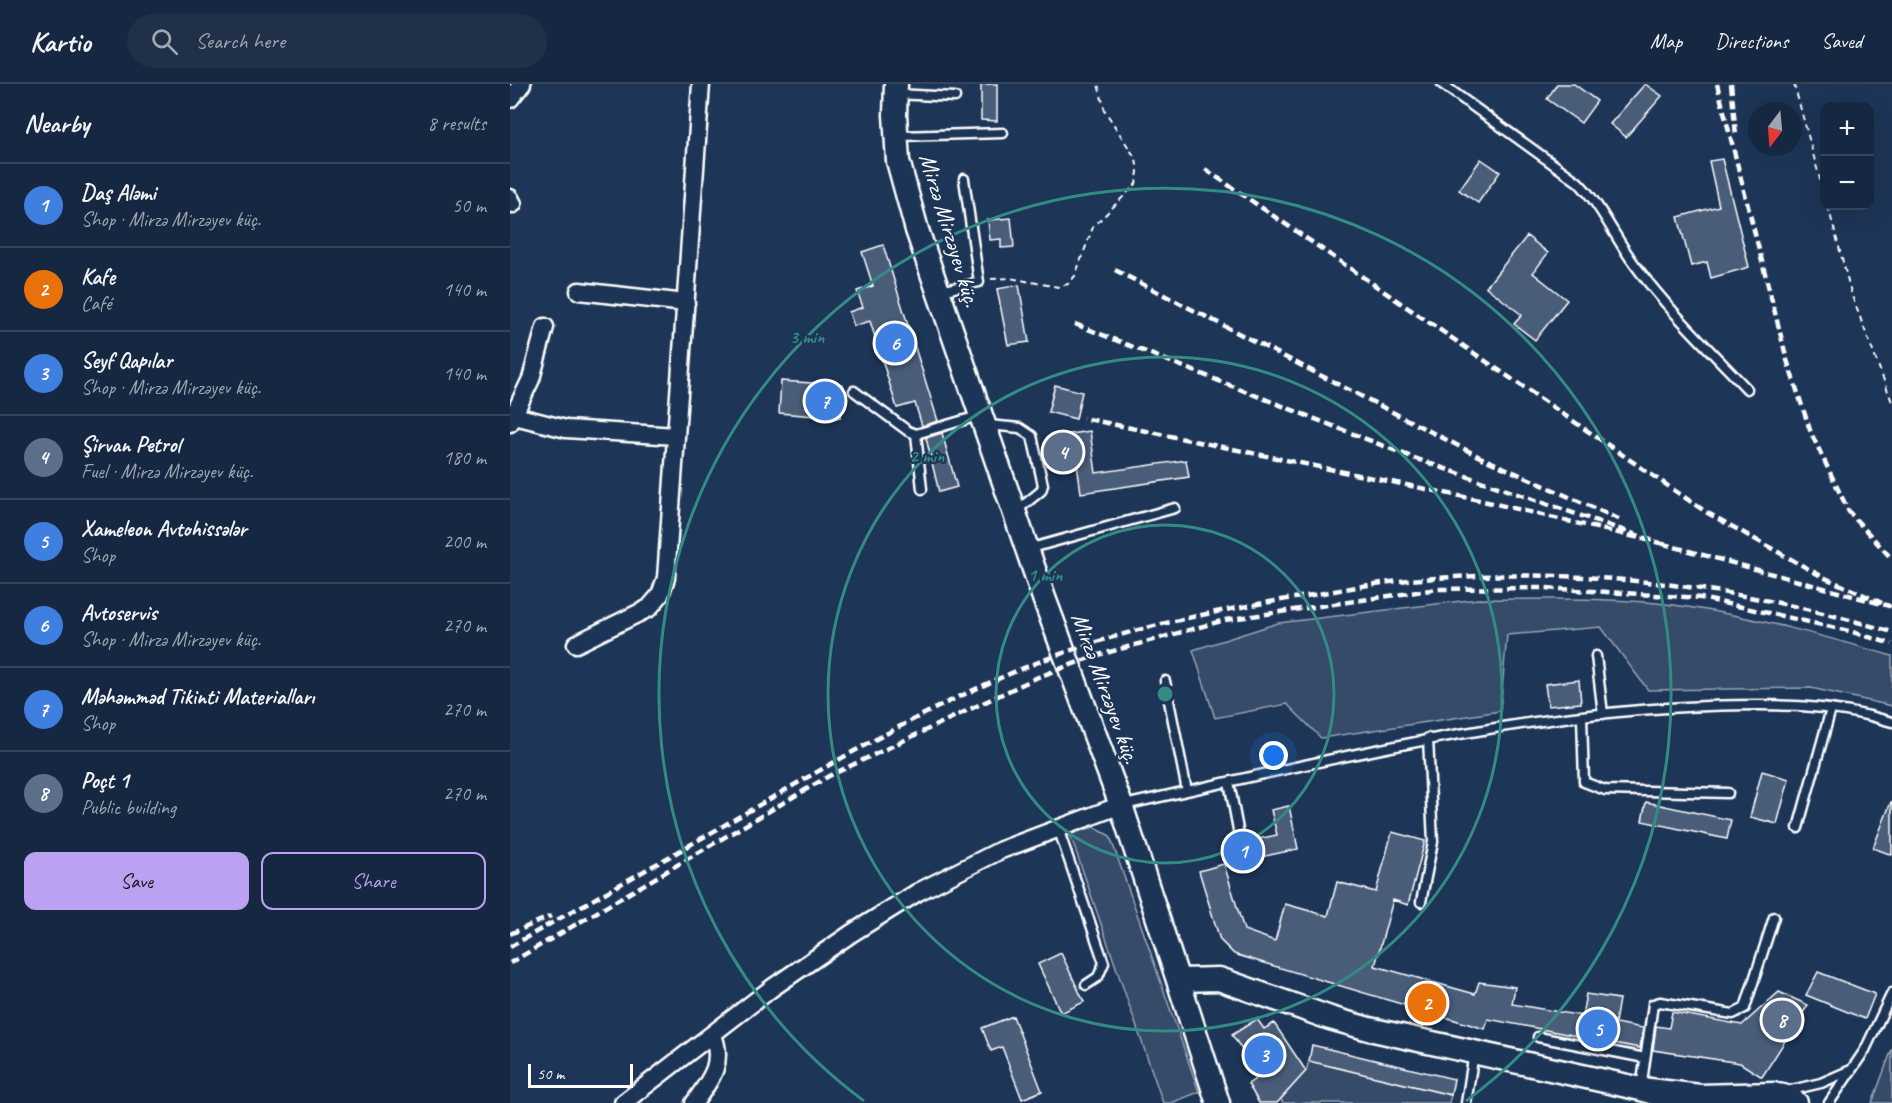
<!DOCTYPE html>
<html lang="en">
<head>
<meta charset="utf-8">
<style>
  body { margin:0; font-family:Caveat,sans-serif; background:#1f3048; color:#f1f3f6 }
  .controls { position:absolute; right:18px; top:18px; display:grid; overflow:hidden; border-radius:12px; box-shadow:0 6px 24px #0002 }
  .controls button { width:54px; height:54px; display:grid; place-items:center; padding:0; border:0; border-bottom:2px solid #35445a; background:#162841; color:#f1f3f6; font:30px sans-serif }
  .compass { position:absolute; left:1238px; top:18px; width:54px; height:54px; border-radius:50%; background:#162841; box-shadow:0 6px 24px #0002; rotate:196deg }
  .scale { position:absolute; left:18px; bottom:15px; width:105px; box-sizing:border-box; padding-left:6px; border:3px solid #fff; border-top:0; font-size:16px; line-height:21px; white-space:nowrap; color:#fff; -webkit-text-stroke:4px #1d3557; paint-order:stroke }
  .you { position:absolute; left:764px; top:672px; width:21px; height:21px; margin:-15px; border:4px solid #fff; border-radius:50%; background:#1a73e8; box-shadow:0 0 0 9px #1a73e833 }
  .badge { display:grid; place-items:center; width:39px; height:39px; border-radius:50%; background:#bca0f2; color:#fff; font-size:20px; font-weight:700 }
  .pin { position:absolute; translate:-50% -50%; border:3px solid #fff; box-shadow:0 2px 6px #0006 }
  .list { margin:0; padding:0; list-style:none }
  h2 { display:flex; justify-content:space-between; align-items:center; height:78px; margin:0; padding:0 24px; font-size:26px }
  h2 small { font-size:20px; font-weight:400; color:#9ea6b1 }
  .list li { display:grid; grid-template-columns:39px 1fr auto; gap:18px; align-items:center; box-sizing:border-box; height:84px; padding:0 24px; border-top:2px solid #35445a }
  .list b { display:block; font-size:22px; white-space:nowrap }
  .list p { margin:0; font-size:20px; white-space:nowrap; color:#9ea6b1 }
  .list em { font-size:20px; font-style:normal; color:#9ea6b1 }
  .actions { display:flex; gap:12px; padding:18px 24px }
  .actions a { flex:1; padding:14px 0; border:2px solid #bca0f2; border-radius:12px; text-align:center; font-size:21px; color:#bca0f2 }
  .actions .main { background:#bca0f2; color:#111 }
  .icon { flex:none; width:33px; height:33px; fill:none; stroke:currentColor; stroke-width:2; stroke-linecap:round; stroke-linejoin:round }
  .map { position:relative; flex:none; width:1382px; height:1019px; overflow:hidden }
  header { display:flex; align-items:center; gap:36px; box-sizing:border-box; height:84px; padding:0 30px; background:#162841; border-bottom:2px solid #35445a }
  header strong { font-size:28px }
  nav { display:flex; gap:33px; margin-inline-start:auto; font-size:21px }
  .search { width:420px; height:54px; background:#1f3048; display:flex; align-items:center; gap:15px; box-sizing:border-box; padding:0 21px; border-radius:33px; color:#9ea6b1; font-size:22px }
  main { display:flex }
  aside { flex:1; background:#162841 }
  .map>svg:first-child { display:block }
  .green { fill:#364b69; stroke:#9aa5b4; stroke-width:1.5 }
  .building { fill:#4a5d79; stroke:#fff; stroke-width:1.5 }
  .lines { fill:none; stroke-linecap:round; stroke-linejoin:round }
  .lane-casing { stroke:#fff; stroke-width:13 }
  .street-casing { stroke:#fff; stroke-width:21 }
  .secondary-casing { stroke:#fff; stroke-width:27 }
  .path { stroke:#fff; stroke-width:2; stroke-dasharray:6 4.5; stroke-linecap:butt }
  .lane { stroke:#1d3557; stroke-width:8 }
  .street { stroke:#1d3557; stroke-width:16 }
  .secondary { stroke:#1d3557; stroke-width:22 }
  .rail { stroke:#fff; stroke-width:4.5; stroke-dasharray:9 4.5; stroke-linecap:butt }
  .ring { fill:none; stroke:#338b84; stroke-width:3 }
  .labels { text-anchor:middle; stroke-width:4.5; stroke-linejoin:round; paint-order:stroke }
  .street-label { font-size:24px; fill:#fff; stroke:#1d3557 }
  .centre { fill:#338b84; stroke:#1d3557; stroke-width:3 }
  .ring-label { font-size:18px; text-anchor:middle; font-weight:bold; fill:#338b84; stroke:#1d3557; stroke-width:4.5; stroke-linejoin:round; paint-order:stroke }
</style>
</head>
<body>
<header>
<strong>Kartio</strong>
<div class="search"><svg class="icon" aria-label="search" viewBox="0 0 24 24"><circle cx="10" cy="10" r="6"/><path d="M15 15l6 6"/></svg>Search here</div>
<nav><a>Map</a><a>Directions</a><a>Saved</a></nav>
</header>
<main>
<aside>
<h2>Nearby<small>8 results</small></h2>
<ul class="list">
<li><span class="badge" style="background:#3f7fe0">1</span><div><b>Daş Aləmi</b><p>Shop · Mirzə Mirzəyev küç.</p></div><em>50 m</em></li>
<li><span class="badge" style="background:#e8710a">2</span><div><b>Kafe</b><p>Café</p></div><em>140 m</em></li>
<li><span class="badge" style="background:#3f7fe0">3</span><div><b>Seyf Qapılar</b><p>Shop · Mirzə Mirzəyev küç.</p></div><em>140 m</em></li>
<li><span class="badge" style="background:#5c6f8a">4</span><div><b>Şirvan Petrol</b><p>Fuel · Mirzə Mirzəyev küç.</p></div><em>180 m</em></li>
<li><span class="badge" style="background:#3f7fe0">5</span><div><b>Xameleon Avtohissələr</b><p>Shop</p></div><em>200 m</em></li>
<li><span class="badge" style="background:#3f7fe0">6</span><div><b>Avtoservis</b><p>Shop · Mirzə Mirzəyev küç.</p></div><em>270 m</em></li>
<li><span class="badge" style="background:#3f7fe0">7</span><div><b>Məhəmməd Tikinti Materialları</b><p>Shop</p></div><em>270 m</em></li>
<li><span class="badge" style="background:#5c6f8a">8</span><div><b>Poçt 1</b><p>Public building</p></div><em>270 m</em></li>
</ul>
<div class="actions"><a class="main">Save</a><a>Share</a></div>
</aside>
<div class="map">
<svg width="1382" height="1019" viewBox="0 0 1382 1019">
  <rect width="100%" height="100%" fill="#1d3557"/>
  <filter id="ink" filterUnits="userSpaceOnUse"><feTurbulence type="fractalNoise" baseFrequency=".0167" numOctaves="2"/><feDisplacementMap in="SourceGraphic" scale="12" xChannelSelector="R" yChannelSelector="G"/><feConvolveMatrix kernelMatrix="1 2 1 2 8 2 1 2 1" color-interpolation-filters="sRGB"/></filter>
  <g filter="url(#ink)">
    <path class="green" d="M968,515C1037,516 1109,512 1178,523C1248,534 1314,552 1382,572V622L1301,604L1138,606L1091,543L997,551L990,627L811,654L777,620L705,634L683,566L768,539Z
      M584,743L600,752L689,1008L661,1019H653L560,750Z
      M1382,965V1019H1362Z
      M799,977L941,1011L939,1019H773L771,1015L796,987Z"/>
    <path class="building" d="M471,0H487V37L471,36Z
      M1047,0H1064L1087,17L1071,39L1037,15Z
      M1135,0L1152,12L1116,53L1100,40Z
      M971,75L990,88L968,119L949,106Z
      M1212,75L1239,183L1201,194L1197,178L1181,182L1168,133L1209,122L1199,77Z
      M501,134L504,163L491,164V155L480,156L478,136Z
      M1017,152L1038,169L1023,189L1057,216L1025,256L1004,240L1012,231L976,203Z
      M373,161L428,337L412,342L405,319L387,324L360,237L344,242L339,228L353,223L347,207L363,202L352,168Z
      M509,201L519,258L498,261L487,205Z
      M271,297L333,301L330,334L269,329Z
      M545,301L572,308L566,335L538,328Z
      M580,347L586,389L676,376L679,393L571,409L566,373L543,377L541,361L561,358L560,350Z
      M432,349L447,403L429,408L416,354Z
      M1069,596L1071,619L1038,622L1035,600Z
      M1252,687L1279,695L1267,740L1240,733Z
      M1136,718L1221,736L1217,755L1132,737Z
      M1381,718H1382V771L1363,764Z
      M779,722L788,765L718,780L715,762L767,751L761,726Z
      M882,748L915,757L898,821L883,816L865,882L965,910L969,898L1005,903L1002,920L1072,932L1076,910L1109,915L1105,939L1133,944L1130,964L978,935L975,945L724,870L710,856L689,787L714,780L734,846L765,857L775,820L818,832L827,798L866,808Z
      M551,869L574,918L551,929L528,880Z
      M1308,888L1365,910L1355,935L1296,911Z
      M1269,908L1298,921L1252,993L1230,979L1143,966L1146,942L1159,944L1162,928L1232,941Z
      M503,932L532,1007L512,1015L492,963L481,967L472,944Z
      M747,935L754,945L764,939L796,987L767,1019H749L738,1000L750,992L722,951Z
      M802,961L944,995L941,1011L799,977Z"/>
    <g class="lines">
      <defs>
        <path id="lane" d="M932,0L1068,98C1093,123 1106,157 1128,185C1160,228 1200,266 1237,305
          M386,10L445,13
          M389,52L493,49
          M431,207L469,198L454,95
          M344,307L398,347L406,350L468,332
          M478,341L510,344L522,352L533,401L531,407L505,428
          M406,350L412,405
          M518,465L665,424
          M1086,572L1093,630
          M655,597L677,707
          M1072,633L1074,698L1095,706L1218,709
          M719,698L729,751
          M614,721C806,679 1000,629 1198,622C1260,620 1322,619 1382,638
          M548,744L594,879L588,893L576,901
          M1288,744L1321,625
          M911,818L923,758L918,654
          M1028,953L1135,974
          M1131,1005L1143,920L1150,918L1223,930L1235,924L1264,833
          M1277,1007L1311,999L1341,986
          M956,1019L964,969
          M1319,1019L1355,966L1382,909"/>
        <path id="street" d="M0,15L12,0
          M0,114L3,120
          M69,207L176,219
          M5,332L56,345L166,352
          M0,339L21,295L35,243
          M66,560L139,524L150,511L156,494L191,0
          M113,1019L262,904L342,849L408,808L491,766L611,721
          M184,1019C201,995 214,980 203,951"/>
        <path id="secondary" d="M386,0L385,31L388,77L407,146L534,514L611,721L708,1019
          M670,896L709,895L820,934L859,945L1131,1005
          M1251,1015C1264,1009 1276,1010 1286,1019
          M1175,1019L1131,1005L1190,1012L1264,1010"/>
      </defs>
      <use href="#lane" class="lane-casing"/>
      <use href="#street" class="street-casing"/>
      <use href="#secondary" class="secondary-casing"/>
      <path class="path" d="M1284,0L1314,110
        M1318,122L1342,212L1382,318
        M481,195L500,194L548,203L558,200L565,192L583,143L626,100L628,88L626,75L595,27L588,0"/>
      <use href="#lane" class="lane"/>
      <use href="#street" class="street"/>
      <use href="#secondary" class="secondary"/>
      <path class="rail" d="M1207,0L1277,276L1301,349L1339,428L1382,475
        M1221,0L1226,51
        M695,85L1196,428L1313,493L1379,522L1150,459
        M605,186L970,373L1113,437
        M565,240L904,374L1150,459L969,416L573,334
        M0,850L41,832
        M0,863C72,821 146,781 218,739C319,681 418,622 526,579C608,547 697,528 784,514C822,508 861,499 900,496C1067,482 1222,500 1382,548
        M0,879L319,692L528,593L585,572L715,536L927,505L1035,504L1191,514L1339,547L1382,560"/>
    </g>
  </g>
  <g class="ring">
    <circle cx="655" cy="610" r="169"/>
    <circle cx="655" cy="610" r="337"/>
    <path d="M354 1017A506 506 0 1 1 956 1017"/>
  </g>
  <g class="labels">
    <g class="street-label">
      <text transform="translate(440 146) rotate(73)" y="8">Mirzə Mirzəyev küç.</text>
      <text transform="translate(596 604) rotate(70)" y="8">Mirzə Mirzəyev küç.</text>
    </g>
  </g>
  <circle cx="655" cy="610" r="9" class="centre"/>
  <g class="ring-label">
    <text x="297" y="259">3 min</text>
    <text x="417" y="378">2 min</text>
    <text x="535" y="497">1 min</text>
  </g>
</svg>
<div class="controls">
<button>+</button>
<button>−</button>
</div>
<svg class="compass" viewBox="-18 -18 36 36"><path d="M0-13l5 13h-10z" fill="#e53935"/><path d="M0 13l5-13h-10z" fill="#9ea6b1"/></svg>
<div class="scale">50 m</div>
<div class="you"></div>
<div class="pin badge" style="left:733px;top:767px;background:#3f7fe0">1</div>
<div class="pin badge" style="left:917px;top:919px;background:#e8710a">2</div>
<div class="pin badge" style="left:754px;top:971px;background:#3f7fe0">3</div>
<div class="pin badge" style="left:553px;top:368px;background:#5c6f8a">4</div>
<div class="pin badge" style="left:1088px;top:945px;background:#3f7fe0">5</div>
<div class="pin badge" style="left:385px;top:259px;background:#3f7fe0">6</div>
<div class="pin badge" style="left:315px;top:317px;background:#3f7fe0">7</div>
<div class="pin badge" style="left:1272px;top:936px;background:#5c6f8a">8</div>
</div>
</main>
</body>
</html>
